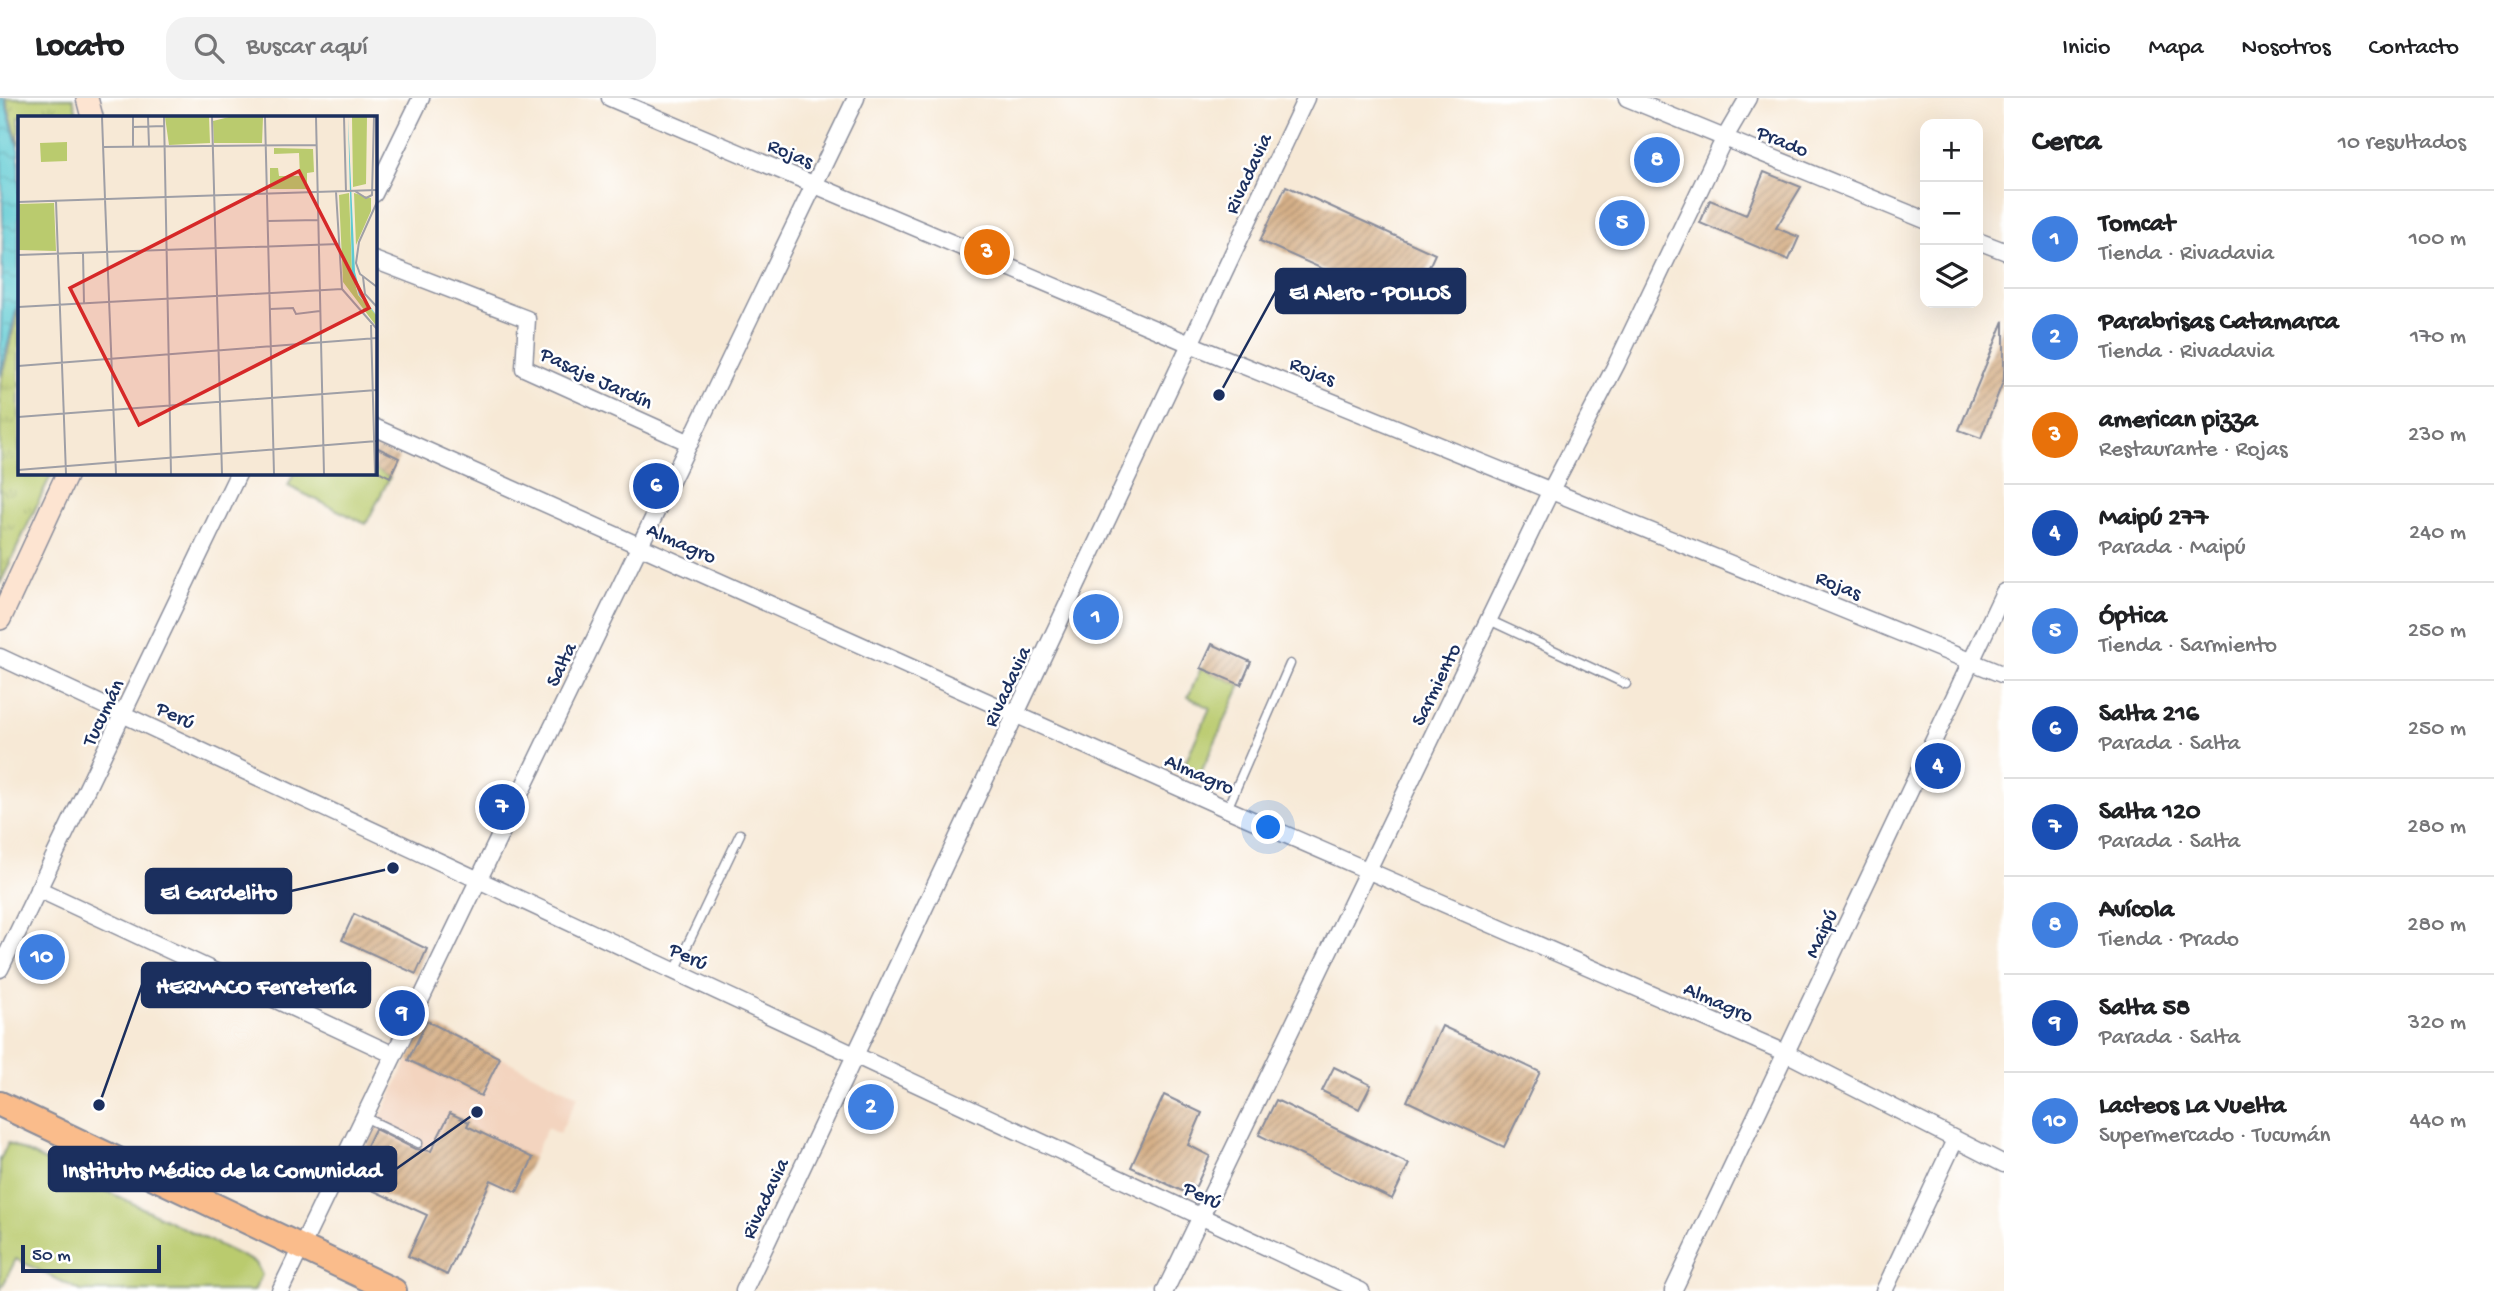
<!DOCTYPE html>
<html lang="es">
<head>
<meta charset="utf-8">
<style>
  body { margin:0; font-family:"Gochi Hand",sans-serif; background:#f2f2f2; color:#202124 }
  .controls { position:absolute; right:21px; top:21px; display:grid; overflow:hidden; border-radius:14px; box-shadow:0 7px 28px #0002 }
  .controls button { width:63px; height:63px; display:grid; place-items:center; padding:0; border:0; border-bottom:2px solid #e0e0e0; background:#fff; color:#202124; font:35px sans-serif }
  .scale { position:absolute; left:21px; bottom:18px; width:140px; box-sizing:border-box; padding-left:7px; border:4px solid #1b2f5e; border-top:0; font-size:19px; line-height:24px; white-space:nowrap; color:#1b2f5e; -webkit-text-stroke:5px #fff; paint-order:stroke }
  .you { position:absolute; left:1269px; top:730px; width:24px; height:24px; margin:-18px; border:5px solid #fff; border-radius:50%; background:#1a73e8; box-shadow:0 0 0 10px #1a73e833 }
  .badge { display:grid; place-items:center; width:46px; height:46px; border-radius:50%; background:#b45309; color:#fff; font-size:23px; font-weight:700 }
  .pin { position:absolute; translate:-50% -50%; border:4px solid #fff; box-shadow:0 2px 7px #0006 }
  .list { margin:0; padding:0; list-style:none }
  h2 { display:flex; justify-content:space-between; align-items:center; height:91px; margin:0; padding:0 28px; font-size:30px }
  h2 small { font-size:23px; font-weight:400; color:#757577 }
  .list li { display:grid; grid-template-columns:46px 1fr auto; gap:21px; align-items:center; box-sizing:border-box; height:98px; padding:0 28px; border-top:2px solid #e0e0e0 }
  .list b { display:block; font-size:26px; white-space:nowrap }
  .list p { margin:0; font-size:23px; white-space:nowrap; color:#757577 }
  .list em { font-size:23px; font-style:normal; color:#757577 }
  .icon { flex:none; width:38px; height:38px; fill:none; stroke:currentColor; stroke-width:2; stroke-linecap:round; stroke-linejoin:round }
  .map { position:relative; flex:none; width:2004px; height:1193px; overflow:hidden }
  header { display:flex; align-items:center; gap:42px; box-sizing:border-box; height:98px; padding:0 35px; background:#fff; border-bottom:2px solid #e0e0e0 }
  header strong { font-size:33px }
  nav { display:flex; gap:38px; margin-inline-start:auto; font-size:24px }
  .search { width:490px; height:63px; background:#f2f2f2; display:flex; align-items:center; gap:18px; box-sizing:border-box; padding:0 24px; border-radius:21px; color:#757577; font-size:26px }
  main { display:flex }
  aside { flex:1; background:#fff }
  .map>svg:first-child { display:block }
  .built { fill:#f3d4bf }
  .grass { fill:#bacb6e; stroke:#6a7d66; stroke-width:2 }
  .park { fill:url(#park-tufts); stroke:#6a7d66; stroke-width:2 }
  .water { fill:url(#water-ripples); stroke:#3c7c98; stroke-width:2 }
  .building { fill:url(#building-hatch) }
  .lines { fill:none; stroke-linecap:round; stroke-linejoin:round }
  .service-casing { stroke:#898c9a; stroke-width:11 }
  .minor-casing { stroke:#898c9a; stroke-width:19 }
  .secondary-casing { stroke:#898c9a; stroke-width:24 }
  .primary-casing { stroke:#898c9a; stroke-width:28 }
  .service { stroke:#fff; stroke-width:8 }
  .minor { stroke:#fff; stroke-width:16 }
  .secondary { stroke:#fde4d1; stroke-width:21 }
  .primary { stroke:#fabc8b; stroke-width:24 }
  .labels { text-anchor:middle; stroke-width:5; stroke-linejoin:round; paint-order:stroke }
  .street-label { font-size:21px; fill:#1b2f5e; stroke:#fff }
  .inset-road { fill:none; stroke:#9f9fa6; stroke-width:2 }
  .view { fill:#d62828; fill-opacity:0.15; stroke:#d62828; stroke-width:3.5 }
  .inset-edge { fill:none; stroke:#1b2f5e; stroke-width:3.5 }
  .leader { fill:none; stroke:#1b2f5e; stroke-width:2.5 }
  .callout-dot { fill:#1b2f5e; stroke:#fff; stroke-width:2.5 }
  .callout { fill:#1b2f5e; stroke:#1b2f5e; stroke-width:2.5 }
  .callout-label { font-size:23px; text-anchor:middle; font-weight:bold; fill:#fff }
</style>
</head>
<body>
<header>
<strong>Locato</strong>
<div class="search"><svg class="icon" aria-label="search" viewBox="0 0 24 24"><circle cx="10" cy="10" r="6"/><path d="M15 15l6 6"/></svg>Buscar aquí</div>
<nav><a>Inicio</a><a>Mapa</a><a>Nosotros</a><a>Contacto</a></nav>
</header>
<main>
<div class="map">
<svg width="2004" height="1193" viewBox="0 0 2004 1193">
  <defs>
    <pattern id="park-tufts" width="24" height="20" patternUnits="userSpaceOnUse" patternTransform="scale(1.75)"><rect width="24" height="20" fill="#bacb6e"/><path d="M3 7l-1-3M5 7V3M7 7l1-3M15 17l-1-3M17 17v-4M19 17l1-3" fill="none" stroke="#96a55e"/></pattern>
    <pattern id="water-ripples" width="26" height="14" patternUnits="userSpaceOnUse" patternTransform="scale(1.75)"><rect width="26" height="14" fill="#5dcad2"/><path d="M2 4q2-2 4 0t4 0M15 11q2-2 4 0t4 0" fill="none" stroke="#4ca4ae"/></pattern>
    <pattern id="building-hatch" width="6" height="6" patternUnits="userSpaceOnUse" patternTransform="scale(1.75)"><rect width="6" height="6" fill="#d6b088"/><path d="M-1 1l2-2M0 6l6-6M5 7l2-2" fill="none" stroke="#ad9072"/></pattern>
  </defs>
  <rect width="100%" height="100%" fill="#fff"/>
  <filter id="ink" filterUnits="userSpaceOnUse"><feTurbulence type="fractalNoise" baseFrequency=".0143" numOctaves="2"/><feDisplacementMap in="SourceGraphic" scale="14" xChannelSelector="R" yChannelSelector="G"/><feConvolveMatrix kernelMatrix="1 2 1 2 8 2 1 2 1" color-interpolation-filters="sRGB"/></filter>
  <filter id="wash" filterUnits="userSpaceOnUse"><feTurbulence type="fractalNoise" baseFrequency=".00686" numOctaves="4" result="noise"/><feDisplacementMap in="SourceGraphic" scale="28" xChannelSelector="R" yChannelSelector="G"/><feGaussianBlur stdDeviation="1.57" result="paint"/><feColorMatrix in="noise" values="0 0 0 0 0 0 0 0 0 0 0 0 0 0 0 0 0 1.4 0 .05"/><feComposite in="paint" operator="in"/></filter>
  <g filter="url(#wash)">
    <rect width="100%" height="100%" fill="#f7e9d6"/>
    <path class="built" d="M427,923L578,998L559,1036L547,1030L517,1094L491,1083L478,1111L362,1057Z"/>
    <path class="grass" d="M375,371L390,379L366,426L288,388L294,375L374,374Z
      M1201,570L1241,587L1199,679L1182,671L1210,610L1188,599Z
      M8,1045L256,1165L262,1177L254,1193H81L16,1161L0,1193V1062Z"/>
    <path class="park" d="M6,0H73L78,19H19V47Z
      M19,209V374L52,375L0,486V286Z"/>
    <path class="water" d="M0,0H4L19,53V200L0,278L3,128Z"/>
    <g id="blocks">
      <path class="building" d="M1764,74L1801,89L1776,130L1799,139L1789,162L1700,125L1710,102L1746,117Z
        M1286,88L1435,156L1410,210L1260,143Z
        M2004,223V281L1981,340L1959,332Z
        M374,348L399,360L390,379L374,371Z
        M1212,546L1251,564L1241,587L1201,570Z
        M354,816L427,851L416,876L342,842Z
        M427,923L500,960L481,998L408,962Z
        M1442,928L1540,974L1504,1049L1407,1003Z
        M1334,969L1371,987L1359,1011L1322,993Z
        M1164,997L1202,1015L1188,1047L1210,1058L1196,1088L1182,1093L1131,1069Z
        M1276,1002L1409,1066L1392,1101L1259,1037Z
        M450,1015L469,1024L467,1028L533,1060L517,1094L491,1082L447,1177L408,1158L427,1117L350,1082L375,1031L415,1051L431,1053Z"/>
    </g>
  </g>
  <g filter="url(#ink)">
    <use href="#blocks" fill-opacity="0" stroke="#898c9a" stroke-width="2"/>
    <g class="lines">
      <defs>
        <path id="service" d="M1489,522L1626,586
          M1227,711L1290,566
          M675,873L740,736
          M364,1019L418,1045"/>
        <path id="minor" d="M610,0L1190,246L2004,577
          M1627,0L1925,122
          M374,96L421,0
          M1978,143L2004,153
          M374,162L527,221L524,270L690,345
          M374,329L1227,711L1786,955L2004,1066
          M0,559L1361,1193
          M38,791L394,957
          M0,871L239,374
          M280,1193L856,0
          M744,1193L1306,0
          M1165,1193L1552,390L1617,265L1724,41L1748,0
          M1673,1193L2004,494
          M1884,1193L1955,1042"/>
        <path id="secondary" d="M87,0L92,19
          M0,521L68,374"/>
        <path id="primary" d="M0,1006L394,1193"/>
      </defs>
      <use href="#service" class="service-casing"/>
      <use href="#minor" class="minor-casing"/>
      <use href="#secondary" class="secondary-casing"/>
      <use href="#primary" class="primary-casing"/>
      <use href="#service" class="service"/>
      <use href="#minor" class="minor"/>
      <use href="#secondary" class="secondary"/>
      <use href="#primary" class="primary"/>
    </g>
  </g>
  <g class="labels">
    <g class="street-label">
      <text transform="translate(1783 42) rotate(22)" y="7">Prado</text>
      <text transform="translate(791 54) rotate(23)" y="7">Rojas</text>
      <text transform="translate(1247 75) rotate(-65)" y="7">Rivadavia</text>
      <text transform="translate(1313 272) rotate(22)" y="7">Rojas</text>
      <text transform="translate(597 279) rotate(25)" y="7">Pasaje Jardín</text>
      <text transform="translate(682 444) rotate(24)" y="7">Almagro</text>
      <text transform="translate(1839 486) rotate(22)" y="7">Rojas</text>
      <text transform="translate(560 566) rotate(-64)" y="7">Salta</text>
      <text transform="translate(1435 586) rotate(-64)" y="7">Sarmiento</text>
      <text transform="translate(1006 588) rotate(-65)" y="7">Rivadavia</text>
      <text transform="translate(102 614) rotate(-64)" y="7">Tucumán</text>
      <text transform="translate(176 616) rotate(25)" y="7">Perú</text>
      <text transform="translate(1200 675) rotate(24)" y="7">Almagro</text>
      <text transform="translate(1820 835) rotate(-65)" y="7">Maipú</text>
      <text transform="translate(689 857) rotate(25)" y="7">Perú</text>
      <text transform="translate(1719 903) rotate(24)" y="7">Almagro</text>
      <text transform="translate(1203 1096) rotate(25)" y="7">Perú</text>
      <text transform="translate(764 1100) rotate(-65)" y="7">Rivadavia</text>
    </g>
  </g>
  <g transform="translate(18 18)">
    <rect width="359" height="359" fill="#f7e9d6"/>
    <path d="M147,1H191L192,27L151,29ZM211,1H245L244,27H196L195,5ZM334,1H349L348,68L335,71ZM256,32L295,33L296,56L289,57V73H252V52H260L261,60H282L281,37L256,38Z" fill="#bacb6e"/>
    <path d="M49,26V45L23,46L22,27ZM331,77L334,156L340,179L359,200V211L325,166L321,79ZM336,77L353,82V95L338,129ZM36,87L38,135L0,134V88Z" fill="#bacb6e"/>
    <path d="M330,1L337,156L343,178L359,200L341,179L334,156Z" fill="#5dcad2"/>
    <path class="inset-road" d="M84,1L87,83M115,1V31M130,1L131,30M146,1L153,358M194,1L204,358M247,1L256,358M298,1L306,358M326,1L328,76M115,11L146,10M85,31L298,29M337,75L348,82L354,79L356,1M318,76L324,173L359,213M87,83L98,358M38,85L48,358M0,86L359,74M359,86L341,126L338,147L342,158L359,171M250,105L300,104M65,137L66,187M0,139L321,128M345,161L347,178L359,191M0,191L324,173M252,193L275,192L278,198L302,195M353,209L357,358M0,250L359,222M0,301L359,274M0,354L359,325"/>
    <path class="view" d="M281,55L351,192L121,309L52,172Z"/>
    <rect width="359" height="359" class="inset-edge"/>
  </g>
  <path class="leader" d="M1219 297L1276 193M393 770L291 793M99 1007L142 887M477 1014L396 1071"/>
  <g class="callout-dot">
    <circle cx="1219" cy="297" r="7"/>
    <circle cx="393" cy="770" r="7"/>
    <circle cx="99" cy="1007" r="7"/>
    <circle cx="477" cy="1014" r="7"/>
  </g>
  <g class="callout">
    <rect x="1276" y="171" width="189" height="44" rx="7"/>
    <rect x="146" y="771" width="145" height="44" rx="7"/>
    <rect x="142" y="865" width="228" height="44" rx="7"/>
    <rect x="49" y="1049" width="347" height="44" rx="7"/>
  </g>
  <g class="callout-label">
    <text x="1370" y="201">El Alero - POLLOS</text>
    <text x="219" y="801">El Gardelito</text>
    <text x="256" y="895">HERMACO Ferretería</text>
    <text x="222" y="1079">Instituto Médico de la Comunidad</text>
  </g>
</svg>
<div class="controls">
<button>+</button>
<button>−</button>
<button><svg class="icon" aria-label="layers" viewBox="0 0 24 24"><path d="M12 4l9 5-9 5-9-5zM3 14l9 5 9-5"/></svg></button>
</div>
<div class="scale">50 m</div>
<div class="you"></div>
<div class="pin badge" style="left:1096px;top:519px;background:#3f7fe0">1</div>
<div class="pin badge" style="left:871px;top:1009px;background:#3f7fe0">2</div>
<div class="pin badge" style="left:987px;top:154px;background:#e8710a">3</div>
<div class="pin badge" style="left:1938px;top:668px;background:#1a4fb4">4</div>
<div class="pin badge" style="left:1622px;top:125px;background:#3f7fe0">5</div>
<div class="pin badge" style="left:656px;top:388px;background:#1a4fb4">6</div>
<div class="pin badge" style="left:502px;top:709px;background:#1a4fb4">7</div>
<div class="pin badge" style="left:1657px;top:62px;background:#3f7fe0">8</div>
<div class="pin badge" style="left:402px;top:915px;background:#1a4fb4">9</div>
<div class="pin badge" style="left:42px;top:859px;background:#3f7fe0">10</div>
</div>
<aside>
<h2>Cerca<small>10 resultados</small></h2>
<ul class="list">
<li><span class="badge" style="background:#3f7fe0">1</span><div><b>Tomcat</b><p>Tienda · Rivadavia</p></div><em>100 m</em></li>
<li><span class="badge" style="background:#3f7fe0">2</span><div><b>Parabrisas Catamarca</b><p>Tienda · Rivadavia</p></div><em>170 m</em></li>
<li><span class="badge" style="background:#e8710a">3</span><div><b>american pizza</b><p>Restaurante · Rojas</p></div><em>230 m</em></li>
<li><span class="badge" style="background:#1a4fb4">4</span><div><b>Maipú 277</b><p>Parada · Maipú</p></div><em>240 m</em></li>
<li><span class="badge" style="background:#3f7fe0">5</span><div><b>Óptica</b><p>Tienda · Sarmiento</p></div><em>250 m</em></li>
<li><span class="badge" style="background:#1a4fb4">6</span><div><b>Salta 216</b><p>Parada · Salta</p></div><em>250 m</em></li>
<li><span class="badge" style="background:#1a4fb4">7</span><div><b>Salta 120</b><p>Parada · Salta</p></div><em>280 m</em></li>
<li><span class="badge" style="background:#3f7fe0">8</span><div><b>Avícola</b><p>Tienda · Prado</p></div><em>280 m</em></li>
<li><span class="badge" style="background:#1a4fb4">9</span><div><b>Salta 58</b><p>Parada · Salta</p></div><em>320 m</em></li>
<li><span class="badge" style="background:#3f7fe0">10</span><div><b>Lacteos La Vuelta</b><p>Supermercado · Tucumán</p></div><em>440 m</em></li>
</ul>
</aside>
</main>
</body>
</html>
